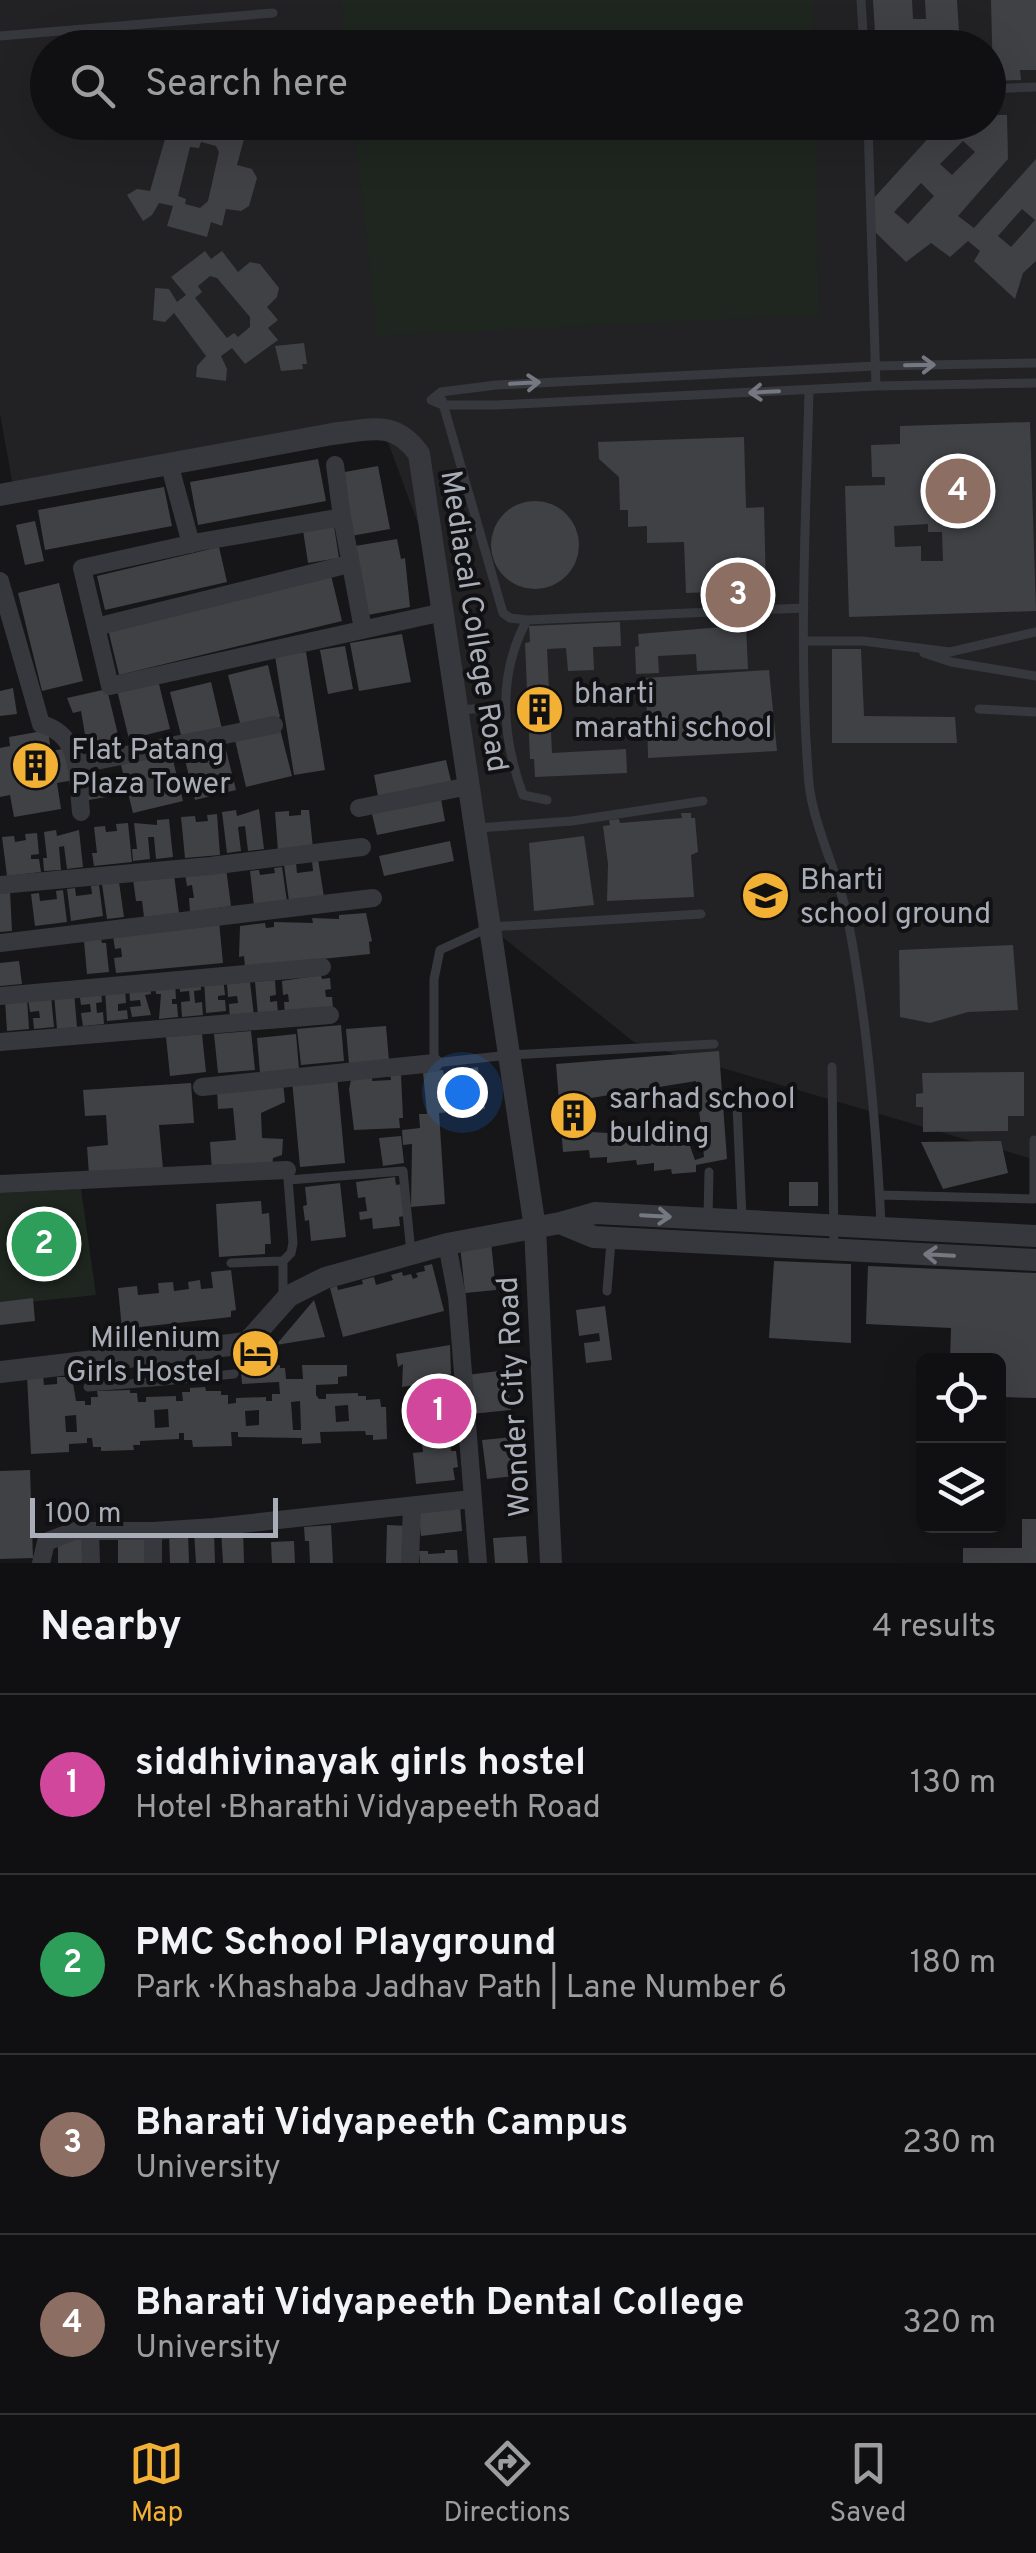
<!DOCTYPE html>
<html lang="en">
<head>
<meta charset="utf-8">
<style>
  body { margin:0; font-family:Overpass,sans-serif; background:#19191b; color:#f1f3f6 }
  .controls { position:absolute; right:30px; bottom:30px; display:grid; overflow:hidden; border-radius:15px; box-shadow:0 10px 40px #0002 }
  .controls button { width:90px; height:90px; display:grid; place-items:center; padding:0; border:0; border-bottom:2px solid #303032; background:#101012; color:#f1f3f6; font:50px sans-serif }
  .scale { position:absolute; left:30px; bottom:25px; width:248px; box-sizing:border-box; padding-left:10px; border:5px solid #a8adb8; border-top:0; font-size:28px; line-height:35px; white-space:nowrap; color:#a8adb8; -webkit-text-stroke:8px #111113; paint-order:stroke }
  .you { position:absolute; left:462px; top:1092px; width:35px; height:35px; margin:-25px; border:8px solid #fff; border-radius:50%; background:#1a73e8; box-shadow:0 0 0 15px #1a73e833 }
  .badge { display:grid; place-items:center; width:65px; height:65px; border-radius:50%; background:#f2b134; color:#fff; font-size:32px; font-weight:700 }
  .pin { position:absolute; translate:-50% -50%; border:5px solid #fff; box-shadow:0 2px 10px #0006 }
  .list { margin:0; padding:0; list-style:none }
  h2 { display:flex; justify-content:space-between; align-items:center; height:130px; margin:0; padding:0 40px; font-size:42px }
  h2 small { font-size:32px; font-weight:400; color:#9c9d9f }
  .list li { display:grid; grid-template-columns:65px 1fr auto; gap:30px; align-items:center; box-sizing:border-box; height:180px; padding:0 40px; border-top:2px solid #303032 }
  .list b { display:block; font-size:38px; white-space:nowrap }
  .list p { margin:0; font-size:32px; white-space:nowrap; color:#9c9d9f }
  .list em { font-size:32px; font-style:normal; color:#9c9d9f }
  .icon { flex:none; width:55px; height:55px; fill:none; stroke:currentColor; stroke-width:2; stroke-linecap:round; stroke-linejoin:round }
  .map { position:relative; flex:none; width:1036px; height:1563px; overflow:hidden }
  .search { position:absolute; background:#101012; box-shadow:0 10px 40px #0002; left:30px; right:30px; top:30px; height:110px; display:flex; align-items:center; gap:25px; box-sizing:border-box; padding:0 35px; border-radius:55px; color:#9c9d9f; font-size:38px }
  .sheet { height:850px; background:#101012 }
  nav { display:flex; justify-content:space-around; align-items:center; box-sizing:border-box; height:140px; border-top:2px solid #303032; background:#101012; font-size:28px; color:#9c9d9f }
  nav a { display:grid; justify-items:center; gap:5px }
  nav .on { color:#f2b134 }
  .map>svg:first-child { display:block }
  .built { fill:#222225; fill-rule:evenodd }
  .green { fill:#1e261f }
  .building { fill:#404145; fill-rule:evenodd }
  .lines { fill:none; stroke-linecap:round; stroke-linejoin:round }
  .service { stroke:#37383d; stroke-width:9 }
  .minor { stroke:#37383d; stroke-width:18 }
  .tertiary { stroke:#37383d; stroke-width:22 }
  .oneway { stroke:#757881 }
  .labels { text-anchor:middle; stroke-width:8; stroke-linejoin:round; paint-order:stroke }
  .street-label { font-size:30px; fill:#a8adb8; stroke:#111113 }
  .poi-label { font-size:30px; fill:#a8adb8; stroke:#111113; text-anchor:start }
</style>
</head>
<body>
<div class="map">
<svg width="1036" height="1563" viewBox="0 0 1036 1563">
  <rect width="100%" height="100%" fill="#161618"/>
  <path class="built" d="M0,0H1036V1160L634,1042L490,927L438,577L383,429L14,492L0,414ZM48,48H988V122H48Z"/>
  <path class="green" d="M341,0H813L814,47H346Z
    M354,123H815L819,315L377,336Z
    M81,1189L96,1295L0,1305V1193Z"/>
  <path class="building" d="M873,0H912L913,19H926L925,0H957L960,48H876Z
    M991,0H1036V70H1020L1021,80L993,81Z
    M988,115H1007L1008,159L958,216L974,228L1036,159V261L1023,273L1015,299L974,261L980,251L968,241L950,257L931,243L906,262L875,232L873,199L943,122H988ZM963,141L975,152L952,175L940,164ZM921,183L934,196L908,224L894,212ZM1022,209L1035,220L1011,247L998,236Z
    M153,122H180L176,135L186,137L190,122H220L234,126L231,136L244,139L237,165L252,169L257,178L249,206L241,211L226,209L222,226L211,222L207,237L167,226L173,206L159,203L152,215L143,221L127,195L137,189L150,191L165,139L152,138L146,127ZM201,142L216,146L219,152L208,201L200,208L185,204L186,199L178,196L190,147L199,148Z
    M205,251L211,259L222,251L238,272L250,262L260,264L279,288L277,297L267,307L278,320L268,328L278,340L245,364L232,348L221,356L227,369L226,381L196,377L197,366L206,356L174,313L165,322L153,320L155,288L169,289L177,302L186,295L171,277ZM210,276L217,278L250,317V327L238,337L234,333L227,338L195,298L202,292L198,286Z
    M304,343L307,364H302L303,369L281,371L275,346Z
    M1030,422L1036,611L849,617L845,486L885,485V477H872L871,445L900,444V426ZM936,472H983L984,516L937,517ZM928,524V532H942L943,561H921V546L895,547L894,526Z
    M744,437L746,508L764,507L766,590L686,593L684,542L647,543V526L628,527V510H620L619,477L599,459L598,442Z
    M318,459L326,501L198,525L190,482Z
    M378,466L390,529L351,536L339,473Z
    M164,487L172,526L45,550L38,510Z
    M491 545a44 44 0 1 1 88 0a44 44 0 1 1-88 0Z
    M35,521L44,561L25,565L16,525Z
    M334,526L339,558L308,563L303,530Z
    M397,539L401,559L405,558L410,607L368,615L355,546Z
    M219,547L227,582L105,610L97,576Z
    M331,575L342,621L119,675L108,629Z
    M59,583L83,681L42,691L18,593Z
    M620,622L621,646L593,647L594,670L568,671L566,648L547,649L552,753L626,749L627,773L535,777L534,759H530L525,643L530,642L529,626Z
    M746,625L748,669L697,671L696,654L658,656L659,673L636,674L635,647L639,646L638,634Z
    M402,634L411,682L359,691L350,643Z
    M345,646L353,689L328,694L320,650Z
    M832,649H861L864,716L955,717L957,743H832Z
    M306,652L325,770L294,775L275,656Z
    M268,665L280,717L241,727L228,675Z
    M769,670L777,751L648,758L646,678Z
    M158,680L170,729L129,739L117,690Z
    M211,682L222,729L182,739L170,692Z
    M13,688L17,714L0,716V691Z
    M107,689L120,743L88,752L81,711L73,713L67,698Z
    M280,729L292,776L246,787L235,740Z
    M48,730L51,751L68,748L74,780L57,783L61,809L14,817L10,795L0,797V748L10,746L9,737Z
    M224,742L236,790L195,800L183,752Z
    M171,752L183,801L133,813L121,765Z
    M446,760L451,781L378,796L374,775Z
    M109,777L112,796L83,801L80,781Z
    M441,799L445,821L377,835L372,814Z
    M259,809L264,849L248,851L245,826L238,827L241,851L227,853L222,812L236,810L237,816Z
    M301,810H309L313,848L278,851L275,812L289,811V816L301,815Z
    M681,813H691V818H695L698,852L691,855L694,897L607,901L608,864L603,826L610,825L609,820L619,819L620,823L682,818Z
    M217,814L220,855L185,858L181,817L195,816L196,822L208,821L207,815Z
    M169,819L173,857L156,859L154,837H148L150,859L133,861L132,849H137L134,823L157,825V820Z
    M128,823L132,862L94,866L92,853H97L94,827L105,826L106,832L117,831L116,824Z
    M56,830L57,836L79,830L83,867L67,869L64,846L59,847L61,870L44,871L43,858H47L44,832Z
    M37,833L39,854L31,855V859H39L41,872L7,876L2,837L14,836L15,842L26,840L25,834Z
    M584,836L594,905L534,911L529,843Z
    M450,841L454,861L384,876L379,856Z
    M318,859L324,897L289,901L284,865L296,863L297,873L313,871L312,860Z
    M282,867L287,902L254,906L250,871L259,870L260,875L275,873L274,868Z
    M226,868L231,906L190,912L189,898H194L192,885L187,886L185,874Z
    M174,875L179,913L144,917L142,901H136L133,879Z
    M119,882L124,917L107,919L102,884Z
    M99,885L103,916L71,921L67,889L75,888L76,896L92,894L91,886Z
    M63,890L67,922L35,926L31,894L39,893L40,901L57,899L56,891Z
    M10,891L12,931L0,932V892Z
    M366,913L372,941L369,942L370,954L245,967L244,956L239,957L240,926L265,923L266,928L274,927V922L313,923L312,918L339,919V915Z
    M219,921L223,963L116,973L114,958L122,957L121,948L115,949L113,936L178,930L177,925Z
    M101,939L102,943H106L109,972L87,974L84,941Z
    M1013,945L1018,1010L968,1012L930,1023L900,1017L899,950Z
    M19,961L22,984L0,986V963Z
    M321,975L322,979L330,978L331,989L325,990L326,997H332L333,1009L285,1015L284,1002H289L288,994L283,995L282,981Z
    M223,978L225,995L218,996V1000H225L226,1011L206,1013L204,979Z
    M200,979L201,990L194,991L195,1003L202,1002L203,1015L182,1017L181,1002L190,1001L189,991L180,992L179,981Z
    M275,980L276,995L270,996V1002L277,1001L278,1014L258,1016L255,982Z
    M175,982L176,999H172V1004H177L178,1017L159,1019L161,994H156L155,984Z
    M250,982L254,1016L230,1019L229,1004L238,1003L237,996L228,997L227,984Z
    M150,985L151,994L145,995L151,1015L132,1017L130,1007L141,1006L140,1000L130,1001L129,987Z
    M125,988L126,1003L118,1004V1011L127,1010L128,1019L107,1021L105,990Z
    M101,990L102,1002L96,1003L97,1013L103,1012L104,1024L83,1026L81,1013L91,1012L90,1004L81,1005L79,991Z
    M74,992L77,1027L57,1029L54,994Z
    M51,996L54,1027L34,1029L33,1018H40L39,1011L30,1012L28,998Z
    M27,998L29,1029L7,1031L5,1000Z
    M341,1025L344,1061L301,1065L297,1029Z
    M386,1026L389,1061L349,1064L346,1029Z
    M251,1031L255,1070L218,1073L214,1034Z
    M202,1034L206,1072L170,1076L166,1037Z
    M296,1034L299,1069L260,1073L257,1038Z
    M719,1051L727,1159L696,1165V1172L672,1174L671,1169L654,1171V1163L637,1165L636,1160L607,1163V1157L590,1158L589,1150L563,1152L556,1064ZM696,1081L704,1157L695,1160L690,1146L657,1136L591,1132L585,1099Z
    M478,1067L479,1078L482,1077L485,1109L439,1113L445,1204L411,1207L412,1144L403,1145L402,1130L420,1128L419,1114H427L423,1072L443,1070L444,1077L462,1075V1069Z
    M1024,1072V1116H1008V1131L923,1132V1107H916V1094L923,1093L922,1073Z
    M390,1074H401L403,1118H399L400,1128L354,1130L349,1089L351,1080L372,1075V1081L391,1080Z
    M337,1076L345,1163L300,1167L292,1080Z
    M283,1082L285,1102L261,1113L262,1138L283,1139L282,1155L273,1158L272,1168L212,1172L210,1142L236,1140L233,1108L218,1109L217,1088Z
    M191,1083L194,1123L159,1125L163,1169L89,1174L87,1147L108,1145L106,1115L85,1116L83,1090Z
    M401,1136L404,1163L383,1166L379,1138Z
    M1001,1141L1008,1173L943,1189L921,1142Z
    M395,1177L396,1185L401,1184L404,1216L399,1217L400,1226L373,1229L372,1218L360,1220L359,1212L367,1211L365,1197L358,1198L356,1182Z
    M789,1182H818V1206H789Z
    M340,1183L346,1237L311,1241L309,1220L305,1221L303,1206L307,1205L305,1187Z
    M261,1201L262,1214L269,1213L271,1244H265V1254L219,1257L216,1204Z
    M491,1242L496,1290L465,1293L460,1245Z
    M774,1261L851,1264V1343L769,1338Z
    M432,1264L444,1311L343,1337L330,1288L337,1286L338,1290L363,1284L362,1280L374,1277L376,1285L393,1280L391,1275L402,1272L403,1276L411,1274L413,1279L418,1277L416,1273L425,1271L424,1266Z
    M868,1266L1036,1273V1398L1002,1397L1003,1379H998V1360H950L951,1328L866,1324Z
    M231,1270L236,1310L231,1311V1317L122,1329L118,1288L137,1286L138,1295L159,1293L158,1283L173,1282L174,1291L189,1289L188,1282L200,1280L201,1289L213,1288L211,1272Z
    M33,1298L35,1321L0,1325V1302Z
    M314,1300L325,1337L276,1345Z
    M605,1306L612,1360L586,1363L584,1343L600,1341L599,1333L579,1336L576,1310Z
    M450,1345L451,1374L433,1382L402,1387L403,1364L398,1367L396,1354Z
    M280,1365V1368H285L286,1379H303L302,1365H347V1376L338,1377V1384L316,1385V1395L319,1399H326V1394L358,1393V1396H366V1400L380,1399L381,1407H386L387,1439L373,1440V1435H366L365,1431L320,1432L321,1443L302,1444V1438L238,1437V1432H231L232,1446L193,1447L192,1440H184V1433H179V1439L140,1441V1445H133L134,1450L101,1451V1447H93L92,1438H87V1443L69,1444V1452L31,1454L27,1376H43L44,1385L57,1384V1377H72L76,1401H85V1405H91V1397H98L97,1391L130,1390V1393H137L138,1402H146V1397L176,1396V1401H183L182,1392H190V1388L205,1387L206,1391H221V1395H228V1404L236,1403V1398L266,1397V1401H272V1394H280L279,1382L242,1384L241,1371ZM300,1401L301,1430H293L291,1402ZM348,1405L349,1421L336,1422L335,1406ZM168,1409L169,1427L155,1428L154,1410ZM259,1410V1425L246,1426L245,1411ZM76,1415L77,1432H66L65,1416Z
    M506,1370L511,1410L471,1414L467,1375Z
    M456,1391L459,1427L420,1431L416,1395Z
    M512,1437L516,1476L487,1479L482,1440Z
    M450,1440L451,1451H456L458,1467L453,1468L455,1480L416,1484L413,1453L423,1452L422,1443Z
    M30,1470L33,1558L0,1559V1471Z
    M460,1506L462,1531L421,1536L418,1510Z
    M1022,1519H1036V1563H963V1548H1022Z
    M331,1525L333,1563H310L309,1541H305L304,1527Z
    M387,1525L409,1526L407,1563H386Z
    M243,1529L244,1563H223L221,1530Z
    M194,1531H214L215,1563H196Z
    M169,1533H188L189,1563H170Z
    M118,1534H146L147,1563H118Z
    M526,1536L528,1563H495L493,1538Z
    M58,1540H85L86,1563H58Z
    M294,1541L295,1563H272L271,1542Z
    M445,1550H457L458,1563H420L419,1551H428V1554L445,1553Z"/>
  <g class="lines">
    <path class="service" d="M861,0L864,48
      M0,36L273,13
      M988,89L1036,87
      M868,122L876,386
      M809,390C806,521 798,653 809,784C813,824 838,874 847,915C867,1017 876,1121 881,1224
      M431,400L441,392L496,385L875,366L1036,363
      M431,400L443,405H497L876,386L1036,383
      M442,400L503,613L510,618L527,620
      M804,641H863L950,652L1036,632
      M924,653L951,662L1036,676
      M979,709L1036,712
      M458,710L504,707
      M547,800L523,795C502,737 497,675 527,620L804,608
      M478,828L572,821L703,801
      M701,914L490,927L440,950L434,979V1063L510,1055L714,1044
      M832,1067L834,1248
      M737,1105L742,1218
      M288,1180L403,1171L411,1253
      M880,1195L1034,1199V1140
      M708,1217L709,1172
      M231,1263L283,1261
      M607,1291L611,1241
      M283,1294V1261L291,1253L293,1243L288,1179
      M152,1357L153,1382L234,1374
      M88,1387L153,1382"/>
    <path class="minor" d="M169,463L191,544
      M335,465L342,517
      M0,581L41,724C82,735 77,777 81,812
      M96,627L349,564
      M363,629L342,517L199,542L82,568L110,686L443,612
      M76,765L274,725
      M359,808L469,786
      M0,885L210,866L362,847
      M0,943L373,898
      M0,996L322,967
      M0,1042L330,1015
      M202,1087L434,1063
      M0,1184L287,1170
      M447,1244L457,1297L478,1563
      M90,1531L91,1563
      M153,1531V1563
      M41,1563L46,1542L74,1531H153L214,1527L472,1499
      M410,1563L412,1506"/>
    <path class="tertiary" d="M0,495L332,434C370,430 394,419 419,454L535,1228L551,1563
      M560,1223L594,1237L1036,1260
      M0,1372L247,1343L289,1296L325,1278L447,1244L560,1223L595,1213L1036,1236"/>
  </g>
  <defs><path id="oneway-shaft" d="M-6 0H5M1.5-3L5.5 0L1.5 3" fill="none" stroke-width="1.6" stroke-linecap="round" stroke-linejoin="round" transform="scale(2.5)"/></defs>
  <g class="oneway">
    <use href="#oneway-shaft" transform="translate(920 365) rotate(-1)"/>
    <use href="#oneway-shaft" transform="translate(525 383) rotate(-3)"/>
    <use href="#oneway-shaft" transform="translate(764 392) rotate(177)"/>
    <use href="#oneway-shaft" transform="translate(656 1216) rotate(3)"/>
    <use href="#oneway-shaft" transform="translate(939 1255) rotate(-177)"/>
  </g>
  <defs>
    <symbol id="building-disc" viewBox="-11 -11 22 22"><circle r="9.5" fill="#f2b134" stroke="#111113"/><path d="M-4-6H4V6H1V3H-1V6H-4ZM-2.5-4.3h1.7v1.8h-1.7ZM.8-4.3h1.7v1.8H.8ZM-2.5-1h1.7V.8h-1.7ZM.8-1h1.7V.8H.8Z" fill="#111"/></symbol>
    <symbol id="school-disc" viewBox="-11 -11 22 22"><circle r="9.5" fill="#f2b134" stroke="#111113"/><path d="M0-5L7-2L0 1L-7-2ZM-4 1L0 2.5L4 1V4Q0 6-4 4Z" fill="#111"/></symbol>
    <symbol id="hotel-disc" viewBox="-11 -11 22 22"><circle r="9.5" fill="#f2b134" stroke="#111113"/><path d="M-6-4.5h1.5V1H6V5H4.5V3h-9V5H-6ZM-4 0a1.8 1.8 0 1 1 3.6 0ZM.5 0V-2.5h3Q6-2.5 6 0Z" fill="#111"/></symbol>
  </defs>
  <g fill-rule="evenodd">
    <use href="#building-disc" x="512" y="682" width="55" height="55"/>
    <use href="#building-disc" x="8" y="738" width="55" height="55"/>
    <use href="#school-disc" x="738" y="868" width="55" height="55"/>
    <use href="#building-disc" x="546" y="1088" width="55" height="55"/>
    <use href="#hotel-disc" x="228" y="1326" width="55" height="55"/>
  </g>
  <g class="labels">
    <g class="street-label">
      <text transform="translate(475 621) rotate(81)" y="10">Mediacal College Road</text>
      <text transform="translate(513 1397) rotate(-93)" y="10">Wonder City Road</text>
    </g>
    <g class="poi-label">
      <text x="574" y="703">bharti<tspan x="574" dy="34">marathi school</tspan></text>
      <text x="71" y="759">Flat Patang<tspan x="71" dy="34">Plaza Tower</tspan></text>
      <text x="800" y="889">Bharti<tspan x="800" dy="34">school ground</tspan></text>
      <text x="609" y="1108">sarhad school<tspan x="609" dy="34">bulding</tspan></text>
      <text x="221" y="1347" text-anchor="end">Millenium<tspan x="221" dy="34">Girls Hostel</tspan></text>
    </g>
  </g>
</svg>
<div class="controls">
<button><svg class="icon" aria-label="locate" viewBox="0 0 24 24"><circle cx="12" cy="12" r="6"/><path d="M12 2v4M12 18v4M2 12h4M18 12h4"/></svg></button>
<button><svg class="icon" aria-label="layers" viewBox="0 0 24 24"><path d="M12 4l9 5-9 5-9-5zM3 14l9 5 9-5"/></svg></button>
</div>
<div class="scale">100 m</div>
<div class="you"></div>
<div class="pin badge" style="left:439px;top:1411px;background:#d1479c">1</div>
<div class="pin badge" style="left:44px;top:1244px;background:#2e9e5b">2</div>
<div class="pin badge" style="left:738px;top:595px;background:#8d6e63">3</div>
<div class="pin badge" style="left:958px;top:491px;background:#8d6e63">4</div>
<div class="search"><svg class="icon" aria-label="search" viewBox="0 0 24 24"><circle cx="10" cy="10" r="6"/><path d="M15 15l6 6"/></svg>Search here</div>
</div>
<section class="sheet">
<h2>Nearby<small>4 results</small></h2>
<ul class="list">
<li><span class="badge" style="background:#d1479c">1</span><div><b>siddhivinayak girls hostel</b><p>Hotel · Bharathi Vidyapeeth Road</p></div><em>130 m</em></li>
<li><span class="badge" style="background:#2e9e5b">2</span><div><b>PMC School Playground</b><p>Park · Khashaba Jadhav Path | Lane Number 6</p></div><em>180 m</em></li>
<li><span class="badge" style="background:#8d6e63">3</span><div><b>Bharati Vidyapeeth Campus</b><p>University</p></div><em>230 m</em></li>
<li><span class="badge" style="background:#8d6e63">4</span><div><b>Bharati Vidyapeeth Dental College</b><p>University</p></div><em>320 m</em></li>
</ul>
</section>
<nav>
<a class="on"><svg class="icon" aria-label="map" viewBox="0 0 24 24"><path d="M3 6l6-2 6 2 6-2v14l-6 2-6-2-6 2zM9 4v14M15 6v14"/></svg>Map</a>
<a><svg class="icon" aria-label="directions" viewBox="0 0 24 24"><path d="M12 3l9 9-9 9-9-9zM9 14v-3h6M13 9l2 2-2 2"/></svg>Directions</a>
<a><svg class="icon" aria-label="saved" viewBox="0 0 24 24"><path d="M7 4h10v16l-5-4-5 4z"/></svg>Saved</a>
</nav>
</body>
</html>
